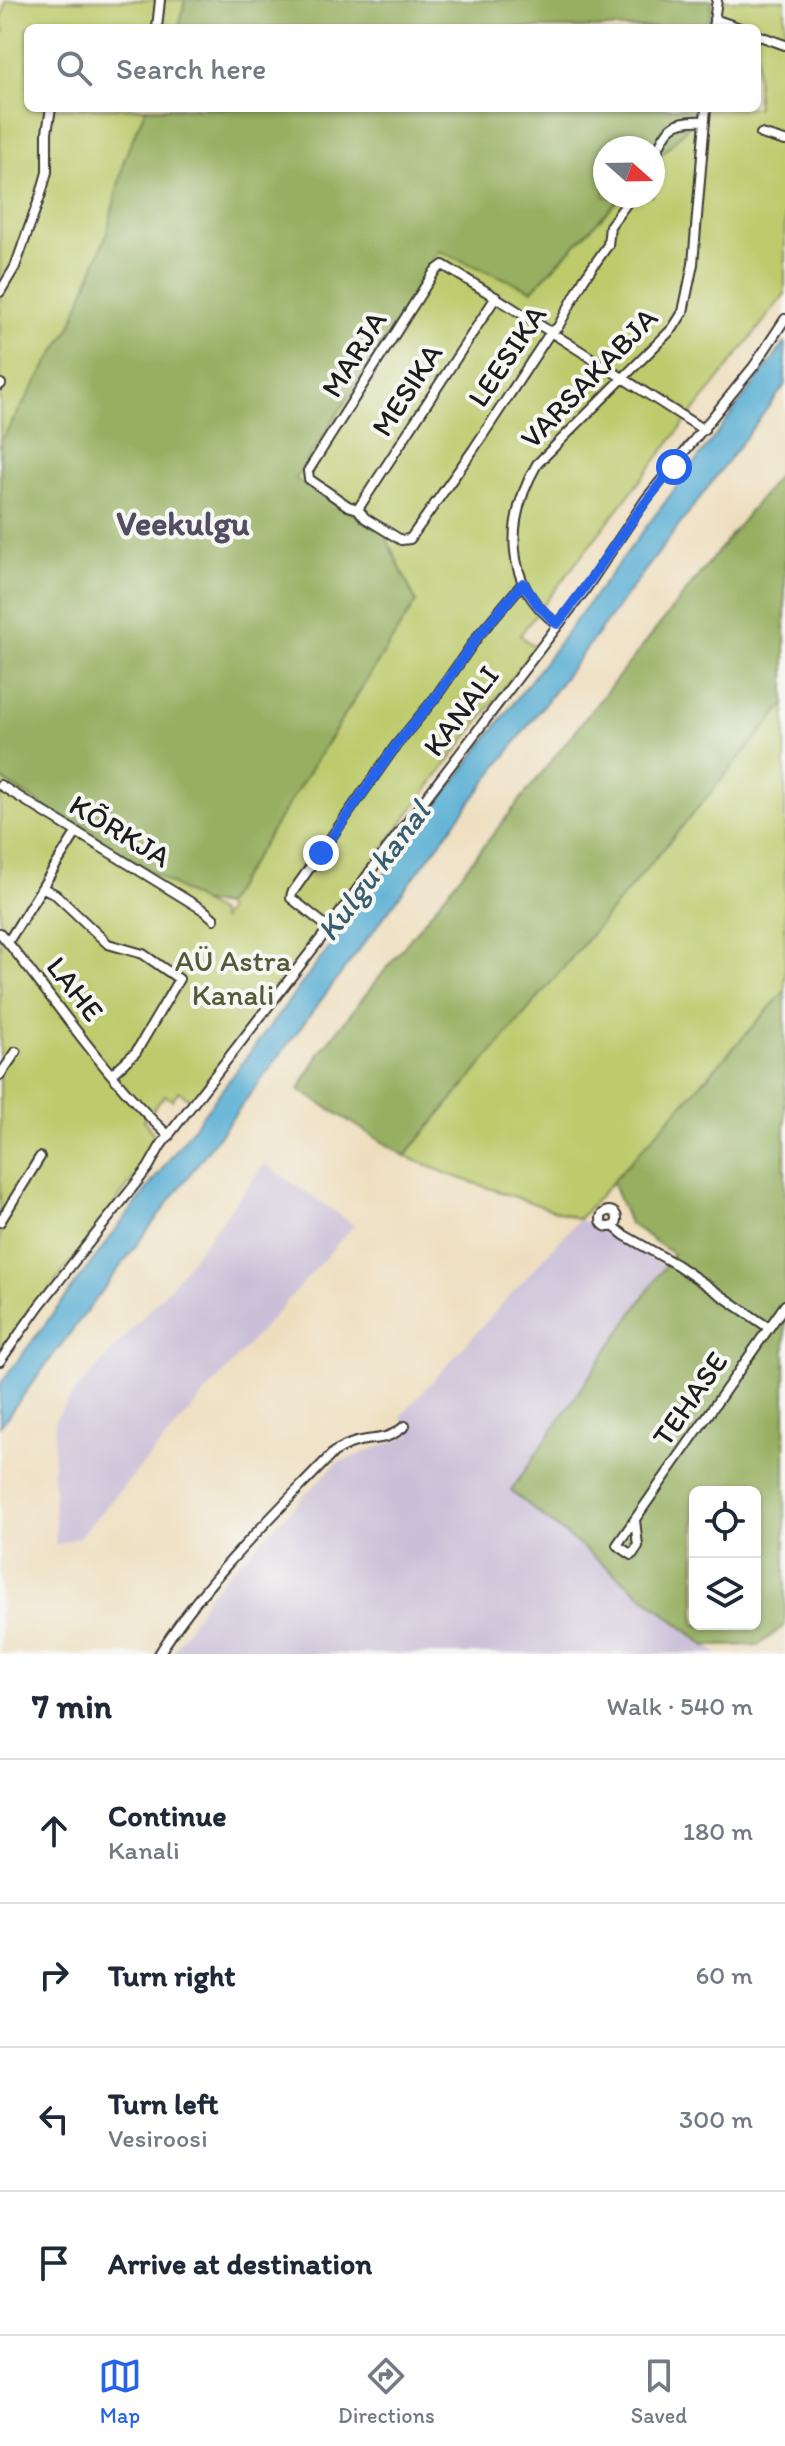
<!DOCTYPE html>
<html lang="en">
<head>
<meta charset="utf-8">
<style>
  body { margin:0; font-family:Itim,sans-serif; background:#f6f6f7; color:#1f2937 }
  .controls { position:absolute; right:24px; bottom:24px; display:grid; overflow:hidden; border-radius:12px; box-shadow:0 2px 6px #0004 }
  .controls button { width:72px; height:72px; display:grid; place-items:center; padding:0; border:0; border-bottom:2px solid #e0e1e3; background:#fff; color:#1f2937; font:40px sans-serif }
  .compass { position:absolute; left:593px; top:136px; width:72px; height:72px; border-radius:50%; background:#fff; box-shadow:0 2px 6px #0004; rotate:110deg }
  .stop { position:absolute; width:24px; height:24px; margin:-18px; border:6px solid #2563eb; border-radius:50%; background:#fff }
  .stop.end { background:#2563eb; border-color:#fff; box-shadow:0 2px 8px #0008 }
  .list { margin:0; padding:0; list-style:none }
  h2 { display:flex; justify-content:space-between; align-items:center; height:104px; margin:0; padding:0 32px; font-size:34px }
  h2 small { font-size:26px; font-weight:400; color:#747a83 }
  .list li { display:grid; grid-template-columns:52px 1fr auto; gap:24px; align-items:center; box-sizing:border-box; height:144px; padding:0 32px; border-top:2px solid #e0e1e3 }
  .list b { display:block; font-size:30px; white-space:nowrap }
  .list p { margin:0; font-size:26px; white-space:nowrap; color:#747a83 }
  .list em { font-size:26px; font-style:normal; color:#747a83 }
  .icon { flex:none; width:44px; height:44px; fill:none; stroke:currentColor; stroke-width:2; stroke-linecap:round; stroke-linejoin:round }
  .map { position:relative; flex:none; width:785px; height:1654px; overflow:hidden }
  .search { position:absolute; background:#fff; box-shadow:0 2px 6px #0004; left:24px; right:24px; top:24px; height:88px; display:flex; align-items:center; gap:20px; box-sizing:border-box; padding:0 28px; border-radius:12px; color:#747a83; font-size:30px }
  .sheet { height:680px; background:#fff }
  nav { display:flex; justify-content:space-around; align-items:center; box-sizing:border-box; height:112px; border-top:2px solid #e0e1e3; background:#fff; font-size:22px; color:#747a83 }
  nav a { display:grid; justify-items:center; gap:4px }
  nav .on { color:#2563eb }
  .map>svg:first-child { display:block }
  .industrial { fill:#cabfd7 }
  .green { fill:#bdcb6d; stroke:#6c7444; stroke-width:2 }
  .forest { fill:#96af60; stroke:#59663e; stroke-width:2; fill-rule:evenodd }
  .water { fill:#56add3; stroke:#396478; stroke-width:2 }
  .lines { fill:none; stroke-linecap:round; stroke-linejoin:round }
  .street-casing { stroke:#3c3934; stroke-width:12 }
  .street { stroke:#fff; stroke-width:8 }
  .route { stroke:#2563eb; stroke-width:10 }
  .labels { text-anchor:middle; stroke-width:8; stroke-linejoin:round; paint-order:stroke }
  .street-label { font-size:30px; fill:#1c1c1c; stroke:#f6f6f2 }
  .park-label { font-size:30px; fill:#545938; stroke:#f6f6f2 }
  .water-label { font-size:32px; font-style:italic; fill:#365d6e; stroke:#f6f6f2 }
  .quarter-label { font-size:34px; font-weight:bold; fill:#524d62; stroke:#f6f6f2 }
</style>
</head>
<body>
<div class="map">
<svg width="785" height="1654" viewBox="0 0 785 1654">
  <rect width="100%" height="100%" fill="#f6f6f2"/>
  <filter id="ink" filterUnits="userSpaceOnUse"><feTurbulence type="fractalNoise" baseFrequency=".0125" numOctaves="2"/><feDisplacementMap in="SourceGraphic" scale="16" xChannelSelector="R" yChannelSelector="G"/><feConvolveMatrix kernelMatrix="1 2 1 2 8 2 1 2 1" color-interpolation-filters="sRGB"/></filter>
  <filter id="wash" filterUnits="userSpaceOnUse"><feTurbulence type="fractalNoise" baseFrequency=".006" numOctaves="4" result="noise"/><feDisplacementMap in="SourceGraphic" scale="32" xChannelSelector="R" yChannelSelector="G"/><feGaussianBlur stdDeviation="1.8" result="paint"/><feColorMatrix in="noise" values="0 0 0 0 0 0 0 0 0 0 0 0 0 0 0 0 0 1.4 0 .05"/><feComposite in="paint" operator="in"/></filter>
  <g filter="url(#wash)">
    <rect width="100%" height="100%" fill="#eedebe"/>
    <path class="industrial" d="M265,1164L354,1225L79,1537L56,1545L53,1472L55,1419L74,1393L170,1287Z
      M579,1219L664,1265L511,1491L718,1654H172L211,1591L337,1463L410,1435L401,1416Z"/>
    <path class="green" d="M6,0H185L179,28H28V108H146L125,157L107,233L71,326L0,442V34L5,31L1,23Z
      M712,0H785V294L520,635L535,647L192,1101L179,1091L172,1100L165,1095L144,1120L154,1135L153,1153L0,1356V778L72,824L78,822L92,830L99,840L219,913L221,920L227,910L224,906L416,602L384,533L294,479L384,342L439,250L532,290L622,196H653V163L699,115L700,108H757V28H709Z
      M785,704V991L579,1219L448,1174L405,1156Z"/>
    <path class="forest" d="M185,0H712L709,28H179Z
      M146,108H700L699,115L653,163V148H605V196H622L532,290L439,251L384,342L295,479L384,533L416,602L224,906L201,902L99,840L92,831L78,822L72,824L0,778V442L71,326L107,233L125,157Z
      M785,467V704L405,1156L299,1090L320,1052Z
      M785,991V1625L759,1645L706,1646L511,1491L673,1254L629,1223L612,1182ZM695,1492H755V1624H695Z"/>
    <path class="water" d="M785,343V385L0,1426V1384Z"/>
  </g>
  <g filter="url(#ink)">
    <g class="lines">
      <defs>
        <path id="street" d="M714,19L740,28
          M157,28L160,0
          M713,28L717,0
          M757,35L785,45
          M761,134L785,141
          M653,160C667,130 668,119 705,121
          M632,196L610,226L608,245L584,279L558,327L550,333L473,450L410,539L401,540L365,518L358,509L348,506L309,479L308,471L435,271L443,265C531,318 617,375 704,430
          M0,292L15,267L41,194L47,172V132L51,108
          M0,385L1,384
          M358,509L496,297
          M557,624C502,583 506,518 537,464L673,328L683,312L693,264L706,108
          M0,785L205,911L214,919
          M43,888L55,894L108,944L143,954L179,979L136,1052L112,1074
          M329,928L291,898L292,893L397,744L435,698L478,636L523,583
          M0,933C56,1000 104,1076 169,1136
          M8,942L76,833
          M0,1075L16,1052
          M601 1219a8 8 0 1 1 16 0a8 8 0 1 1-16 0Z
          M0,1222L40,1157
          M613,1226L624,1235L677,1265L769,1328
          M0,1361L39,1306L148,1168L161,1145L329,928L383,854L585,590L646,499L754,366L785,319
          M635,1520L638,1546L632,1555L617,1545L785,1305
          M159,1654C206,1579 273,1516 334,1452C340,1449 346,1445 353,1443C375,1436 384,1443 405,1426"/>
      </defs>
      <use href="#street" class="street-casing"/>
      <use href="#street" class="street"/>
    </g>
  </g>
  <g class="lines" filter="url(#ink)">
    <path class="route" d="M321,853L397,744L435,698L478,636L523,583L537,604L557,624C598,573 631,516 674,467"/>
  </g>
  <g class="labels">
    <g class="street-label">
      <text transform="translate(354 354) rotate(-58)" y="10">MARJA</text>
      <text transform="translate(507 356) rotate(-56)" y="10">LEESIKA</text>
      <text transform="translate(589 378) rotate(-46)" y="10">VARSAKABJA</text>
      <text transform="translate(407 390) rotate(-57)" y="10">MESIKA</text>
      <text transform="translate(461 711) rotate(-53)" y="10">KANALI</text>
      <text transform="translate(120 831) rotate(31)" y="10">KÕRKJA</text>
      <text transform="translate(75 989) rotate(52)" y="10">LAHE</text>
      <text transform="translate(690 1399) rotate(-55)" y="10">TEHASE</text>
    </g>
    <g class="park-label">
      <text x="233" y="971">AÜ Astra<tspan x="233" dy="34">Kanali</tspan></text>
    </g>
    <g class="water-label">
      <text transform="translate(373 871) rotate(-53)" y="11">Kulgu kanal</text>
    </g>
    <g class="quarter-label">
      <text x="183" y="535">Veekulgu</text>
    </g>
  </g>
</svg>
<div class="controls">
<button><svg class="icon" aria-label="locate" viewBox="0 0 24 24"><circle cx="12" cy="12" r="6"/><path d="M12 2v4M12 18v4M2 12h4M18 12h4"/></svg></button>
<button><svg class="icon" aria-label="layers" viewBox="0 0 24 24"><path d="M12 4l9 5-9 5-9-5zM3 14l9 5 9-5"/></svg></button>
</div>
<svg class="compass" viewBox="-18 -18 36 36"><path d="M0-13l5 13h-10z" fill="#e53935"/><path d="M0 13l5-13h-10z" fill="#747a83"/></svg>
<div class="stop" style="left:674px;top:467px"></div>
<div class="stop end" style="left:321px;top:853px"></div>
<div class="search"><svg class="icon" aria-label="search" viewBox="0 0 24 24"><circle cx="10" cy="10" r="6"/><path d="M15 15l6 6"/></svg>Search here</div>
</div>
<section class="sheet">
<h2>7 min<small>Walk · 540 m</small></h2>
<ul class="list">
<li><svg class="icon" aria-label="ahead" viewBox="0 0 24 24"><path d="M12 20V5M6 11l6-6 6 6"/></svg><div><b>Continue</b><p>Kanali</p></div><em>180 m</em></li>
<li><svg class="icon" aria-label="right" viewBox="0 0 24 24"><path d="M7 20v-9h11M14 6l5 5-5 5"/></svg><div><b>Turn right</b></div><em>60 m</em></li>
<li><svg class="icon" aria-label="left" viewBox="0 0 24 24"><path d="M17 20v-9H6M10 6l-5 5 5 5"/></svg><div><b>Turn left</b><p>Vesiroosi</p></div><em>300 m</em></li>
<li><svg class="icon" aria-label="arrive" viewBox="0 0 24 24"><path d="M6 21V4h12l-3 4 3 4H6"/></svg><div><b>Arrive at destination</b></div></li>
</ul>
</section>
<nav>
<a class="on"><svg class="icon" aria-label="map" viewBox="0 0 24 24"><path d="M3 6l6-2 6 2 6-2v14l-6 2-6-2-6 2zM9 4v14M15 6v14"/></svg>Map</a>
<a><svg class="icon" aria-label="directions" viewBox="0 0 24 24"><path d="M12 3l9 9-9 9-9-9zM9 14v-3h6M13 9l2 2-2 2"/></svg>Directions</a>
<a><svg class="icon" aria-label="saved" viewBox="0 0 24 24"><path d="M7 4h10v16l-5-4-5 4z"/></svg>Saved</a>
</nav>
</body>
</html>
